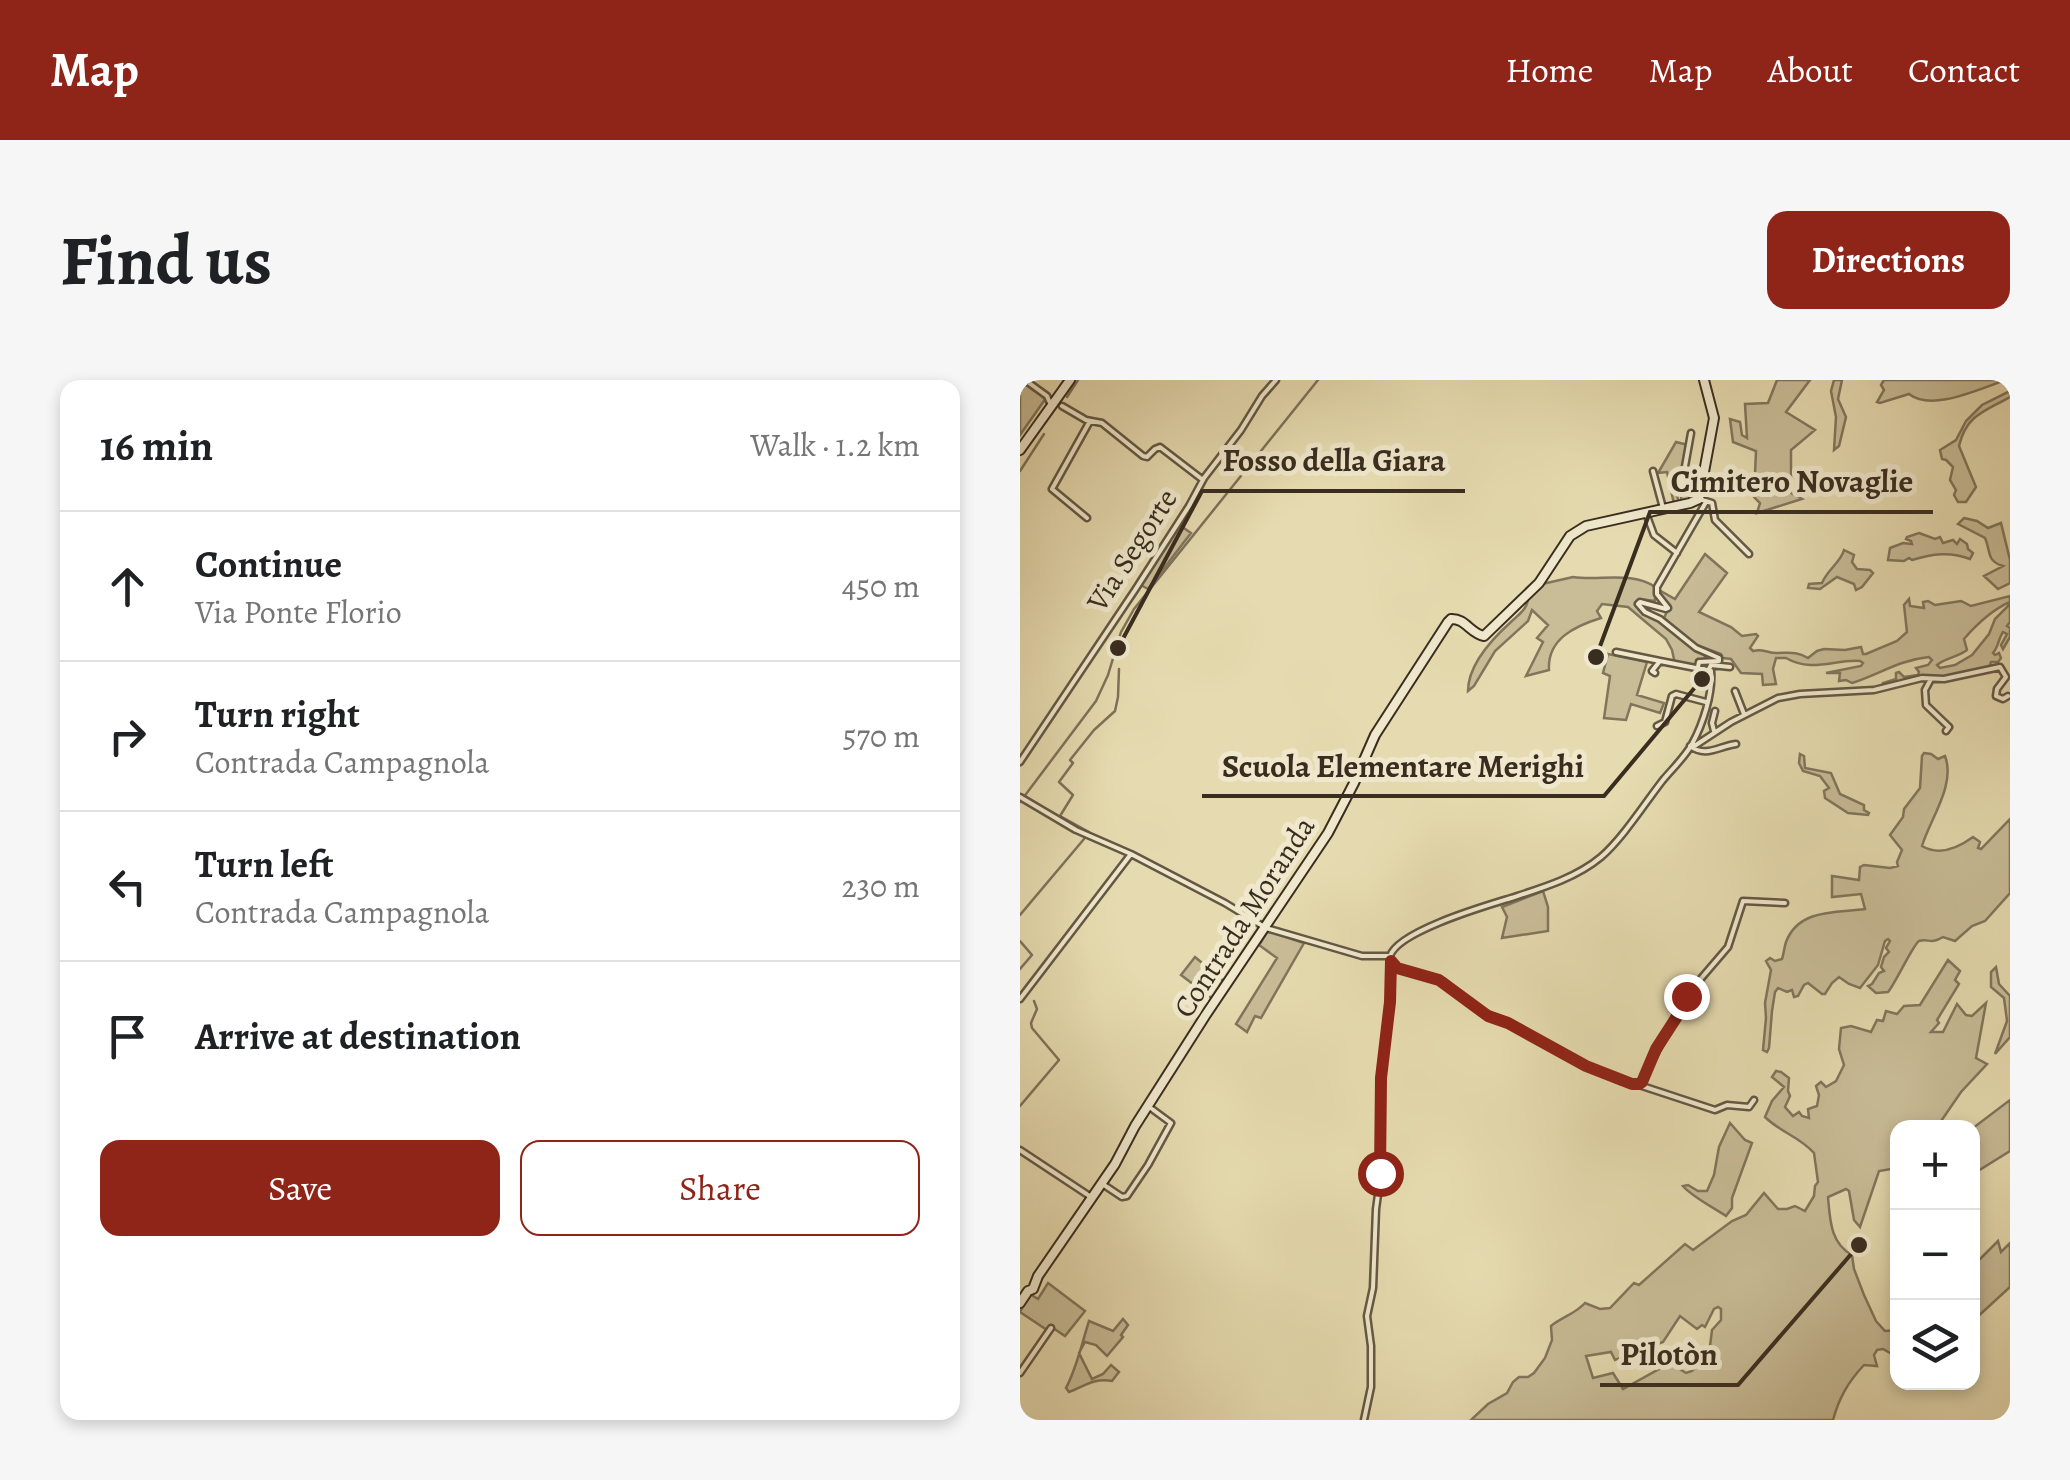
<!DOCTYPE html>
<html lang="en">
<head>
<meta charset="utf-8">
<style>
  body { margin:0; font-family:Alegreya,serif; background:#f6f6f6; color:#202124 }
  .controls { position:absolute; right:30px; bottom:30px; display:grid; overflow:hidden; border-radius:20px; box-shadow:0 5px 15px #0003 }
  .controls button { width:90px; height:90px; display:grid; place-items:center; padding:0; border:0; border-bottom:2px solid #e0e0e0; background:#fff; color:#202124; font:50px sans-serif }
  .stop { position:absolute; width:30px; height:30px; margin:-22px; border:8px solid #8f2418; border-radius:50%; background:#fff }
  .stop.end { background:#8f2418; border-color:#fff; box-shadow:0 2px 10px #0008 }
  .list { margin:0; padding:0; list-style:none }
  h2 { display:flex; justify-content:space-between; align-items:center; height:130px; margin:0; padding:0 40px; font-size:42px }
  h2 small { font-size:32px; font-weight:400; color:#757577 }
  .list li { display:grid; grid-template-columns:65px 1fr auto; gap:30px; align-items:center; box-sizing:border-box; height:150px; padding:0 40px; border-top:2px solid #e0e0e0 }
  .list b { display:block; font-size:38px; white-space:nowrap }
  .list p { margin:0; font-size:32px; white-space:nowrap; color:#757577 }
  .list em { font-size:32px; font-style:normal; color:#757577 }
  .actions { display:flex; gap:20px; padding:30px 40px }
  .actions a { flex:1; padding:22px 0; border:2px solid #8f2418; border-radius:20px; text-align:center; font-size:35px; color:#8f2418 }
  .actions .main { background:#8f2418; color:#fff }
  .icon { flex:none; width:55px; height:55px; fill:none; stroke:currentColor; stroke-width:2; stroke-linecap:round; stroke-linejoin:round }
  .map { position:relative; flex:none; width:990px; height:1040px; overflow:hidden; border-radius:20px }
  header { display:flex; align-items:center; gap:60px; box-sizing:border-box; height:140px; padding:0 50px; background:#8f2418; color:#fff }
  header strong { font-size:48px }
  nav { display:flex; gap:55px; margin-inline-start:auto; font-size:35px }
  .intro { display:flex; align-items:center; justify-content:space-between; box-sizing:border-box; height:240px; padding:0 60px }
  h1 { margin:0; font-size:70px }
  .button { padding:25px 45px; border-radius:20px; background:#8f2418; color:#fff; font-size:35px; font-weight:700 }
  main { display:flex; gap:60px; padding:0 60px }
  aside { flex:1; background:#fff; border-radius:20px; box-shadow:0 5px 15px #0003 }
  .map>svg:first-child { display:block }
  .green { fill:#c9bd98; stroke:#81755c; stroke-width:2.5; fill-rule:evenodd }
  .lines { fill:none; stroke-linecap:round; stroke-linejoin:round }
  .stream { stroke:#7d7259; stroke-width:2.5 }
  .street-casing { stroke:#645844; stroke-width:9 }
  .secondary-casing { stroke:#392d20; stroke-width:12 }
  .street { stroke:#efe8cc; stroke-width:4 }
  .secondary { stroke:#efe8cc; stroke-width:8 }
  .route { stroke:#8f2418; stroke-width:12 }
  .labels { text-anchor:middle; stroke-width:10; stroke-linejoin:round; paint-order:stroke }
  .street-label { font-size:30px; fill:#392d20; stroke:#efe8cc }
  .leader { fill:none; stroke:#392d20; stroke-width:4 }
  .callout-dot { fill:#392d20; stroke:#efe8cc; stroke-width:4 }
  .callout-label { font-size:32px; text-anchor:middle; font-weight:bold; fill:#392d20; stroke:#efe8cc; stroke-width:10; stroke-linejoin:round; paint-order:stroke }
</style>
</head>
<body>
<header>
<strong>Map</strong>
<nav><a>Home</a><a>Map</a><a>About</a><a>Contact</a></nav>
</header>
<div class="intro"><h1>Find us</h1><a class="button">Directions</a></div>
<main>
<aside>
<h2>16 min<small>Walk · 1.2 km</small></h2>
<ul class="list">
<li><svg class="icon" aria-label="ahead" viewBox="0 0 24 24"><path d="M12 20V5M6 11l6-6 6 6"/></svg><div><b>Continue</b><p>Via Ponte Florio</p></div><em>450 m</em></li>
<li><svg class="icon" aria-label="right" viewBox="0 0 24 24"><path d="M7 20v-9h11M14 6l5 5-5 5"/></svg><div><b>Turn right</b><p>Contrada Campagnola</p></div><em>570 m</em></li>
<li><svg class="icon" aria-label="left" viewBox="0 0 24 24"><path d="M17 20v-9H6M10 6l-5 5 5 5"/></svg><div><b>Turn left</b><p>Contrada Campagnola</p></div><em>230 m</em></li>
<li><svg class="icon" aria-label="arrive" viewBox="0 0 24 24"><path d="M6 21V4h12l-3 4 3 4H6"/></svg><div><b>Arrive at destination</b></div></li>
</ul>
<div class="actions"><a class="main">Save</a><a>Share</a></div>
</aside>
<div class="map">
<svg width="990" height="1040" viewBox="0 0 990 1040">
  <rect width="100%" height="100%" fill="#e6dbb0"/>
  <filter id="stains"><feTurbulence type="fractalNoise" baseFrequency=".002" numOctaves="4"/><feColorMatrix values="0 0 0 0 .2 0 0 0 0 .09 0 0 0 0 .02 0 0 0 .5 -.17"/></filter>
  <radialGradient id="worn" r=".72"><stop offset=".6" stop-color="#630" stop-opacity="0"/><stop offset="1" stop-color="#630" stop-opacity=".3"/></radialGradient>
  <path class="green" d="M757,0H790L766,32L795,50L771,70V113L782,119L737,133L740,123L734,117L736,71L713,62L710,39L720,42L722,55L727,58L725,24L748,23Z
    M814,0H822L818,19L826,37L819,66L814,70L816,37L811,11Z
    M864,0H986C958,9 912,32 889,14L860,23L857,22L864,10L861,5Z
    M5,3L26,18L0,55V9Z
    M990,11V17C965,31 946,35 939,66L956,107L946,122H938L934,115L936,110L930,100L933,87L926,80L922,79L920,70L936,60L946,41L962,25Z
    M656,62L668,65L662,93L667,99L675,100L678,107L675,117L662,123L660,111H656L659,123L654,124L647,92L638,93Z
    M944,138L957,141L968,148L981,143L990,180V203L978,209L964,196L983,186C966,181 971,171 965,158L938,144Z
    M158,144L171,153L128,209L119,204Z
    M899,153L915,159L920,157L923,163L933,160L937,164L940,159L947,164L948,169L953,173L950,179C930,171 912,174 892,180L889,178L884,181L868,180L870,168L883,163L892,164L891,161L886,159L887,157Z
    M824,170L834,175L832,182L837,189L850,190L853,193L842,207L836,210L834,204L817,197L800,209L788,208L789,204L802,203C807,190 821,182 824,170Z
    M685,174L707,193L679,232L711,247L722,256L736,254L738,256L730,268L733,271C744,268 745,273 756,273C770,273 776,271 788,278L797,271L804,269L825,270L841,267L843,274H846L877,261L887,252L884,225L889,219L890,226L904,228L903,222L908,221L915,225L941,221L951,226L990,216V222C972,230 957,244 944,259L947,270C938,277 925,278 917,285L920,288L935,285L952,275L969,254L975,239L990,224V242L987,246L990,248V257L983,269L981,265L987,254L983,252C978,259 979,266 973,273L975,275L979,273L981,278L978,282H971L969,288C933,296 897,300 861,307L863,303L876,299V293L879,292L884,297L898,295L899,292L896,288L908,285L912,280L909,277C879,280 860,294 832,303L826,300L819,301L820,293H806L841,286L843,283L840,281C815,279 792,293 766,278H756L753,289L756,304L743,305L742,294L721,293L711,279L703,278L701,274L671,263L644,238L650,225L642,216L639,210L655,219Z
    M553,197C579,201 613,191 635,207V221L621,219L619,221L621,228C645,241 661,265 685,274V279L676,284V290L655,284L652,270L646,259L621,238L608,227L582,224L577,231L581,238C555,246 527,259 529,290L506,296L523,262L517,258L528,245L512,230L508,241L475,271L454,306L448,311C448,284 473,258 492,241C502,232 508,228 509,214L518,205Z
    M588,274L627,282L617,315L644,323L640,333L611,324L606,340L584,338L590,296L583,293Z
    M904,373L911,374L918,379L925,376C936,405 910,439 902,466C919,476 938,468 953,457L960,462L958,468L961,469L990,439V513L965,541L952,546L935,561L923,557C910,565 909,558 899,561C894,563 875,604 868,612L856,613L848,606L852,604L859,593L864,591L861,587L864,577L869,572L866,568L870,561L868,559L865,561L858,585L840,608L829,604L819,597L812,603L805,614H802L788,603L784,605L778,616L774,617L772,610L767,612L758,608L755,612L752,631L749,668L747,672L743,670L746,638L745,623L751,590L746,581L750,578L755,581L762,579C764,573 764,568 766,562C779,528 817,533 845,529L841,514L812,517V496L839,500L840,487L844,485L870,488L878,486L877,482L882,470L870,455L883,437L884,429L900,408L902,376Z
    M780,374L784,376L785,388L811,393L820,414L844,425V430L849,433L848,435L828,433L805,418L804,411L809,408L800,396L783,391L779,383Z
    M523,511L528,527V551L482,558L487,537L482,527Z
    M248,551L284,563L241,638L235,636L227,652L216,644L257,578L239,565Z
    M175,577L206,603L194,620L161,595Z
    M928,580L940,591L935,600L939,604L917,640L919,643L911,652H923L937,624L946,635L952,636L966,623L956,678L967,684L941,712L917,747L878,748L877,788L859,791L840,847L834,840L829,811L826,809L808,817C810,839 810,863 832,875L834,889L844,915L856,941L865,951L878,950L877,977L863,969L857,970L854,975L857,986L844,985C828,1002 819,1018 813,1040H451L468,1024L487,1013L493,1002L499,997H508L514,993L525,978L532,960L531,946C542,937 555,934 565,923L580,929L590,928L614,903L619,905L665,864L673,870L712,841L726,835L744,813L758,829H767L775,826L785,831L794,816L795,806L798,802L794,773C780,757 760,752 745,737L752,721L764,707L752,697L756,691L761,692L769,698L768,711L770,716L765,727L773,736L779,732L782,736L789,738L788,729L797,726L799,715L796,706L801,702L806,707L816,701L824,685L819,669L821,648L831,646L851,652L857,640L863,641L866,631L877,634L884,626L900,625ZM698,927L701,929V940L692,950L690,966L682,981L672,991L666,993L650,983L603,1009L593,993L573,998L566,976L591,972L595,980L643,962L660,936L677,949L682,945L685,947L694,929Z
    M976,587L979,604L990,616V657L975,674L987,641L984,618L971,607V592Z
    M990,720V771L953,794V748Z
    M710,743L725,760L732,763L712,818V828L706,836C694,828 671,816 663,806L668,805L678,811H687L694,795L699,767Z
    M978,861L981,872L990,863V907L953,941V886Z
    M28,903L65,931L45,956L30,946L27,950L0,932L10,914L18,919Z
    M103,939L108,945L101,955L103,957L87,976L76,965L65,962L59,973L72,999L83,994L91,985L99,992L92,1001C73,998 65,1006 49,1012L46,1008C57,987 62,963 69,941L93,951Z"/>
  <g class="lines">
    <path class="stream" d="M47,17L58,0
      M0,91L24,54
      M0,422L76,321L88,295L101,252L114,229L298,0
      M69,452L40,436L53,415L39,402L53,383L50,380L74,350L95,331L98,317L99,289
      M0,535L64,459
      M0,561L12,575L0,589
      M0,726L39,680L12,648L11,643L17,629L14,621"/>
    <defs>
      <path id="street" d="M5,0L27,16L30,23
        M42,26L66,40L82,43L123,76L127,77L135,69L140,67L183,100
        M671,53L664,92L666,96L682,100
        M633,91L643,128
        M679,119L692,123L695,140L729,174
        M627,136L634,155L657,173
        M67,138L32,109L70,41
        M596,272L640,281L632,291L635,293
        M678,287L679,282L699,281V278L676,268L640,239L625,232L618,224L620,222L646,229L648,228L637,214V207L686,122
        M689,289L691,285L710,287
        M911,299L905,310L906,325L929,347L926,351
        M715,311L724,334
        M637,346L645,342L652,316L656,314L686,322
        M694,351L692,343L695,331
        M671,365H676L711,342L758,318L780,314L854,310L902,298L924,299L980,287L986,297L977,309L976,316L983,319L988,316
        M670,366C686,378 699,366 716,364
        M0,382L115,210L169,126L184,98L221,50L242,16L256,0
        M0,417L56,450L111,474L205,523L246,548L342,576H370
        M370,576C378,551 465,526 491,518C522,508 556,498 581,477C603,458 625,423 643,400C653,388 665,377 672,364C683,344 693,313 691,291L640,281
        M371,581L377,588L424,602L462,632L488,643L566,686L601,701L619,705L666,616L708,567L723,521L765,523
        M0,619L111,474
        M619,705L695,730L707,725L729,727L734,720
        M0,770L71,817
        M81,803L102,817L107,816L128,785L151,743L128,726
        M0,993L31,948
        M344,1040L351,1007V966L347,936L353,908L356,829L361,793V698L370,622L371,580"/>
      <path id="secondary" d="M0,70L50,0
        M0,923L8,911L13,909L18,896L95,784L115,746L185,636L308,453L334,403L355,355L428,242L431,239C445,238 451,254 464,256L519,203L550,156L566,146L670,123L679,119L694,38L684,0"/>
    </defs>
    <use href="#street" class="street-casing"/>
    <use href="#secondary" class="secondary-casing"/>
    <use href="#street" class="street"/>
    <use href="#secondary" class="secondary"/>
  </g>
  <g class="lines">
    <path class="route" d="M360,793L361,698L370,622L371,581L377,588L419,600L468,636L488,643L566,686L612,704H619L622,702L636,669L656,638L666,616"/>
  </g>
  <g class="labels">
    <g class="street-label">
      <text transform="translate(112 170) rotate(-57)" y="10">Via Segorte</text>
      <text transform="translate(224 537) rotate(-57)" y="10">Contrada Moranda</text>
    </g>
  </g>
  <path class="leader" d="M98 268L182 111H445M576 277L630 132H913M682 299L584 416H182M839 865L718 1005H580"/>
  <g class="callout-dot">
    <circle cx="98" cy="268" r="10"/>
    <circle cx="576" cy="277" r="10"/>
    <circle cx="682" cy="299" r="10"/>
    <circle cx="839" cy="865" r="10"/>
  </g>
  <g class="callout-label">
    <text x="314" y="91">Fosso della Giara</text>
    <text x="772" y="112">Cimitero Novaglie</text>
    <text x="383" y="397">Scuola Elementare Merighi</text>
    <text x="649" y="985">Pilotòn</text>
  </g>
  <rect width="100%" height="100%" filter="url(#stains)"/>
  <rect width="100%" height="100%" fill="url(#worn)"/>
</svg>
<div class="controls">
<button>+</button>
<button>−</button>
<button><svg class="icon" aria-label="layers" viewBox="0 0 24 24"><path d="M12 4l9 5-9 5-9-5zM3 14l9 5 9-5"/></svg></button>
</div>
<div class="stop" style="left:360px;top:793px"></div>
<div class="stop end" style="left:666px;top:616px"></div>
</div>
</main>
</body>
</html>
